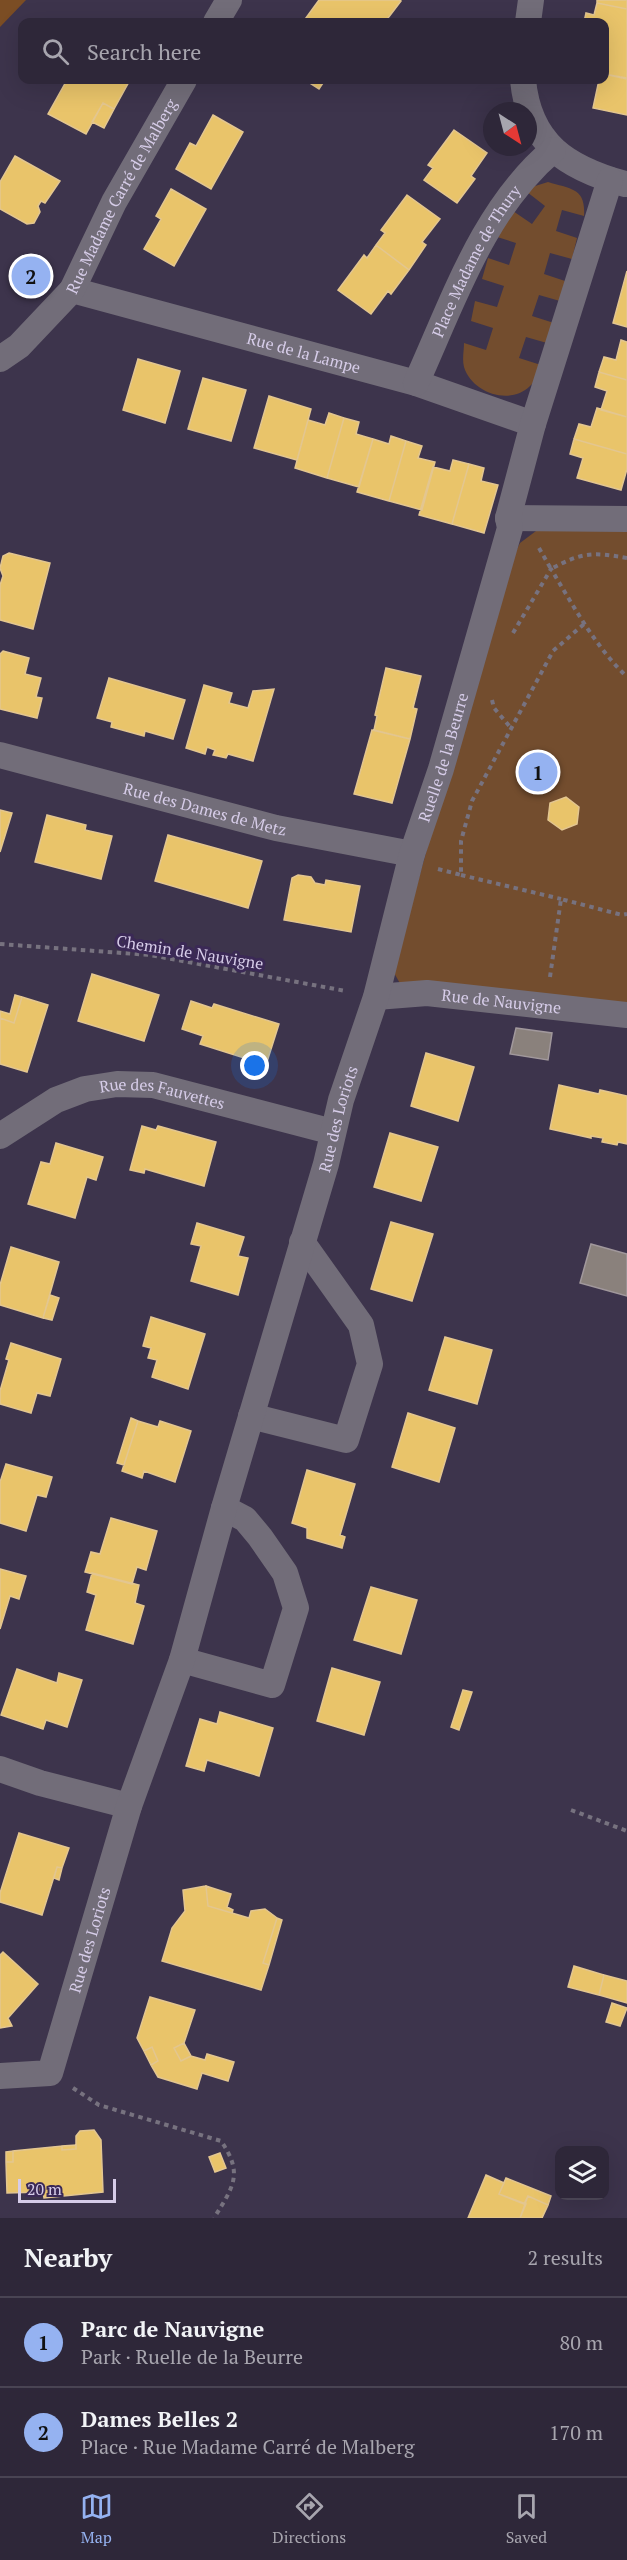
<!DOCTYPE html>
<html lang="en">
<head>
<meta charset="utf-8">
<style>
  body { margin:0; font-family:"PT Serif",serif; background:#362f41; color:#f1f3f6 }
  .controls { position:absolute; right:18px; bottom:18px; display:grid; overflow:hidden; border-radius:12px; box-shadow:0 6px 24px #0002 }
  .controls button { width:54px; height:54px; display:grid; place-items:center; padding:0; border:0; border-bottom:2px solid #494453; background:#2e2739; color:#f1f3f6; font:30px sans-serif }
  .compass { position:absolute; left:483px; top:102px; width:54px; height:54px; border-radius:50%; background:#2e2739; box-shadow:0 6px 24px #0002; rotate:144deg }
  .scale { position:absolute; left:18px; bottom:15px; width:98px; box-sizing:border-box; padding-left:6px; border:3px solid #d6cce8; border-top:0; font-size:16px; line-height:21px; white-space:nowrap; color:#d6cce8; -webkit-text-stroke:4px #3b2956; paint-order:stroke }
  .you { position:absolute; left:255px; top:1066px; width:21px; height:21px; margin:-15px; border:4px solid #fff; border-radius:50%; background:#1a73e8; box-shadow:0 0 0 9px #1a73e833 }
  .badge { display:grid; place-items:center; width:39px; height:39px; border-radius:50%; background:#95b2f1; color:#111; font-size:20px; font-weight:700 }
  .pin { position:absolute; translate:-50% -50%; border:3px solid #fff; box-shadow:0 2px 6px #0006 }
  .list { margin:0; padding:0; list-style:none }
  h2 { display:flex; justify-content:space-between; align-items:center; height:78px; margin:0; padding:0 24px; font-size:26px }
  h2 small { font-size:20px; font-weight:400; color:#a7a5ae }
  .list li { display:grid; grid-template-columns:39px 1fr auto; gap:18px; align-items:center; box-sizing:border-box; height:90px; padding:0 24px; border-top:2px solid #494453 }
  .list b { display:block; font-size:22px; white-space:nowrap }
  .list p { margin:0; font-size:20px; white-space:nowrap; color:#a7a5ae }
  .list em { font-size:20px; font-style:normal; color:#a7a5ae }
  .icon { flex:none; width:33px; height:33px; fill:none; stroke:currentColor; stroke-width:2; stroke-linecap:round; stroke-linejoin:round }
  .map { position:relative; flex:none; width:627px; height:2218px; overflow:hidden }
  .search { position:absolute; background:#2e2739; box-shadow:0 6px 24px #0002; left:18px; right:18px; top:18px; height:66px; display:flex; align-items:center; gap:15px; box-sizing:border-box; padding:0 21px; border-radius:12px; color:#a7a5ae; font-size:22px }
  .sheet { height:258px; background:#2e2739 }
  nav { display:flex; justify-content:space-around; align-items:center; box-sizing:border-box; height:84px; border-top:2px solid #494453; background:#2e2739; font-size:16px; color:#a7a5ae }
  nav a { display:grid; justify-items:center; gap:3px }
  nav .on { color:#95b2f1 }
  .map>svg:first-child { display:block }
  .green { fill:#734d2e }
  .forest { fill:#7b4d24 }
  .homes { fill:#e9c46a; stroke:#e3c690; stroke-width:1.5 }
  .industry { fill:#8a817c; stroke:#a1989c; stroke-width:1.5 }
  .lines { fill:none; stroke-linecap:round; stroke-linejoin:round }
  .path { stroke:#77727f; stroke-width:4; stroke-dasharray:4.5 4.5; stroke-linecap:butt }
  .minor { stroke:#726d79; stroke-width:26 }
  .labels { text-anchor:middle; stroke-width:6; stroke-linejoin:round; paint-order:stroke }
  .street-label { font-size:16px; fill:#d6cce8; stroke:#3b2956 }
</style>
</head>
<body>
<div class="map">
<svg width="627" height="2218" viewBox="0 0 627 2218">
  <rect width="100%" height="100%" fill="#3d344c"/>
  <path class="green" d="M548,182C571,189 586,188 584,216L562,210L556,231L577,238L572,259L550,253L544,274L565,281L560,301L539,295L532,316L554,323L547,343L526,337L519,358L541,365C538,373 536,381 530,386C510,406 472,393 464,367C462,359 464,351 464,343L486,350L493,328L471,321L475,301L497,307L504,286L482,279L488,258L509,265L516,243L494,236L513,211L532,224L545,206L527,192L532,187Z
    M544,525L627,529V1007L402,987L393,971L502,580L520,543Z"/>
  <path class="forest" d="M0,0H26L0,27Z"/>
  <path class="homes" d="M319,0H399L401,1L385,22H303Z
    M597,0H627V9L597,3Z
    M597,3L627,9V78L604,74V22H584L586,13L594,15Z
    M604,74L627,79V115L593,108L599,80H604Z
    M67,80H130L114,109L103,103L86,134L48,114Z
    M305,80H325L319,89Z
    M103,103L114,109L104,128L92,122Z
    M213,115L243,132L211,189L176,169L190,143L196,146Z
    M454,130L487,153L471,176L475,179L457,203L424,180L433,168L428,165Z
    M15,156L60,181L45,203L41,201L38,206L40,212L34,223L27,224L0,209V182Z
    M171,189L206,209L174,266L144,249L161,219L156,216Z
    M407,195L440,219L422,242L426,245L409,270L376,245L385,233L381,230Z
    M376,245L409,270L391,294L388,291L371,314L338,290L364,255L367,258Z
    M33,265L41,272L30,287L21,279Z
    M627,271V327L613,323Z
    M621,340L627,342V380L599,372L604,357L616,360Z
    M138,359L180,371L165,423L123,410Z
    M599,372L627,380V417L601,410L607,391L595,387Z
    M203,378L246,390L231,441L188,429Z
    M269,396L311,409L297,460L254,448Z
    M597,408L627,417V454L574,439L579,424L591,427Z
    M329,413L344,418L327,478L295,468L308,420L325,425Z
    M344,418L359,422L356,434L373,439L359,487L327,478Z
    M391,436L406,441L389,501L357,492L373,439L389,444Z
    M574,439L627,454V469L621,490L577,478L583,458L570,454Z
    M406,441L422,446L418,458L435,462L422,510L389,501Z
    M453,460L469,464L452,524L419,515L433,467L450,471Z
    M469,464L484,468L481,481L498,485L484,533L452,524Z
    M9,553L50,563L33,629L0,620V585L3,576L0,568L3,556Z
    M3,651L29,658L25,674L41,678L36,697L42,698L37,718L0,709V654Z
    M386,668L421,676L413,708L417,709L410,739L374,730L377,716L375,715Z
    M109,678L185,700L173,739L145,731L144,736L111,727L112,722L97,718Z
    M204,685L232,693L229,703L248,708L253,691L274,689L253,761L228,754L226,758L213,755L215,750L207,747L205,754L186,748Z
    M372,730L410,739L392,803L354,794Z
    M566,797L579,807L577,824L562,830L548,820L550,803Z
    M0,810L12,813L0,852Z
    M47,815L86,825L85,830L112,836L101,879L35,862Z
    M168,835L262,861L248,908L155,881Z
    M298,875L311,877L315,883L325,885L326,880L360,886L351,932L284,920L292,878Z
    M92,974L159,995L144,1041L78,1021Z
    M15,995L22,997L14,1023L0,1018V1011L10,1014Z
    M22,997L48,1005L27,1072L0,1064V1018L14,1023Z
    M191,1001L212,1008L214,1004L279,1024L266,1065L200,1044L203,1036L182,1029Z
    M426,1053L474,1067L458,1121L411,1106Z
    M559,1085L599,1094L600,1090L627,1096V1144L618,1142L617,1145L602,1142L603,1138L591,1136V1138L550,1129Z
    M142,1126L156,1130L158,1126L216,1142L204,1186L145,1169L144,1173L130,1170Z
    M390,1133L438,1147L421,1201L374,1187Z
    M56,1143L103,1157L96,1180L87,1177L75,1218L28,1204L41,1162L50,1164Z
    M391,1222L433,1234L412,1301L371,1289Z
    M197,1223L244,1237L238,1256L248,1258L238,1295L191,1281L201,1246L191,1244Z
    M11,1247L59,1262L43,1318L0,1305V1285Z
    M50,1295L59,1298L52,1320L43,1318Z
    M151,1317L205,1334L188,1389L152,1377L157,1360L148,1358L151,1348L143,1346Z
    M445,1337L492,1350L477,1404L429,1390Z
    M11,1343L61,1359L50,1396L37,1393L31,1413L0,1404V1391L9,1360L6,1359Z
    M408,1413L455,1428L439,1482L392,1467Z
    M131,1418L138,1421L124,1465L117,1463Z
    M138,1421L158,1427L160,1421L191,1431L175,1482L144,1471L142,1478L122,1471Z
    M6,1464L52,1477L46,1497L37,1495L26,1531L0,1523V1482Z
    M307,1470L355,1484L340,1535L345,1537L342,1548L307,1538V1528L292,1523Z
    M111,1518L157,1531L146,1570L137,1567L132,1584L85,1572L91,1552L100,1554Z
    M0,1569L26,1576L19,1599L10,1596L0,1629Z
    M92,1573L139,1585L135,1603L144,1606L133,1644L86,1630L96,1595L87,1592Z
    M371,1587L417,1600L401,1654L354,1640Z
    M332,1668L380,1682L364,1735L317,1721Z
    M17,1669L57,1683L59,1673L82,1680L67,1727L46,1720L43,1729L1,1715Z
    M463,1690L472,1692L459,1730L451,1727Z
    M220,1712L273,1728L259,1776L207,1760L204,1771L186,1766L200,1719L217,1724Z
    M19,1833L69,1848L62,1868L57,1867L42,1915L0,1902V1893Z
    M57,1867L62,1868L59,1880L54,1878Z
    M206,1886L208,1906L249,1918L251,1911L265,1909L277,1918L263,1963L269,1965L261,1990L162,1961L172,1928L185,1911L183,1890Z
    M206,1886L231,1894L227,1907L233,1910L232,1913L208,1906Z
    M277,1918L282,1920L269,1965L263,1963Z
    M3,1952L38,1984L8,2018L12,2026L0,2028V1955Z
    M574,1966L604,1975L599,1995L568,1987Z
    M604,1975L627,1981V2003L599,1995Z
    M150,1997L195,2010L184,2043L174,2048L181,2061L191,2056L205,2060L207,2054L234,2062L228,2081L202,2073L197,2089L158,2077L151,2065L158,2061L152,2047L144,2051L137,2038Z
    M612,2003L627,2008L620,2026L606,2022Z
    M184,2043L191,2056L181,2061L174,2048Z
    M152,2047L158,2061L151,2065L144,2051Z
    M94,2130L101,2140L103,2192L44,2198L43,2192L7,2193L6,2162H13V2151L62,2146V2150L76,2149V2136L80,2131Z
    M76,2145V2149L62,2150V2146Z
    M13,2151V2162H6V2152Z
    M220,2153L226,2168L215,2172L209,2157Z
    M486,2175L504,2183L499,2194L526,2204L520,2218H468Z
    M506,2178L551,2196L548,2205L528,2196L524,2204L499,2194Z
    M528,2196L548,2205L542,2218H520Z"/>
  <path class="industry" d="M516,1028L552,1033L548,1060L510,1054Z
    M591,1244L627,1254V1296L580,1283Z"/>
  <g class="lines">
    <path class="path" d="M539,548L551,569C582,552 593,552 627,558
      M513,633L551,569C574,607 595,646 627,677
      M492,700L494,708L511,728
      M438,869L461,875V841L472,801L553,651L584,624
      M461,875L561,899
      M0,944L150,955L346,991
      M550,977L561,899L622,915L627,914
      M571,1810L627,1831
      M73,2088L99,2105L221,2141C244,2174 233,2187 214,2218"/>
    <g class="minor">
      <path d="M216,22L229,0"/>
      <path d="M528,22L531,0"/>
      <path d="M523,80C529,144 567,168 625,184"/>
      <path id="s1" d="M72,290L416,383L533,424"/>
      <path id="s2" d="M0,359L19,346L72,290L114,202L184,80"/>
      <path id="s3" d="M416,383C453,302 483,209 553,150"/>
      <path d="M508,518L627,519"/>
      <path id="s4" d="M0,755L276,828L412,854"/>
      <path id="s5" d="M376,997L427,993L627,1015"/>
      <path id="s6" d="M0,1136L56,1100L85,1089L117,1084L153,1085L333,1132"/>
      <path d="M251,1416L346,1440L370,1364L361,1325L302,1242"/>
      <path d="M182,1660L272,1685L296,1608L285,1573L260,1537L245,1519L224,1508"/>
      <path d="M0,1769L40,1783L129,1806"/>
      <path id="s7" d="M0,2076L50,2073L129,1806L182,1660L224,1508L326,1164L341,1100L376,997L412,854L441,769L510,528L508,518L533,424L610,180"/>
    </g>
  </g>
  <g class="labels">
    <g class="street-label">
      <text dy="6" stroke="none"><textPath href="#s2" startOffset="206">Rue Madame Carré de Malberg</textPath></text>
      <text dy="6" stroke="none"><textPath href="#s3" startOffset="136">Place Madame de Thury</textPath></text>
      <text dy="6" stroke="none"><textPath href="#s1" startOffset="240">Rue de la Lampe</textPath></text>
      <text dy="6" stroke="none"><textPath href="#s7" startOffset="1424">Ruelle de la Beurre</textPath></text>
      <text dy="6" stroke="none"><textPath href="#s4" startOffset="212">Rue des Dames de Metz</textPath></text>
      <text transform="translate(190 952) rotate(9)" y="6">Chemin de Nauvigne</text>
      <text dy="6" stroke="none"><textPath href="#s5" startOffset="126">Rue de Nauvigne</textPath></text>
      <text dy="6" stroke="none"><textPath href="#s6" startOffset="176">Rue des Fauvettes</textPath></text>
      <text dy="6" stroke="none"><textPath href="#s7" startOffset="1047">Rue des Loriots</textPath></text>
      <text dy="6" stroke="none"><textPath href="#s7" startOffset="189">Rue des Loriots</textPath></text>
    </g>
  </g>
</svg>
<div class="controls">
<button><svg class="icon" aria-label="layers" viewBox="0 0 24 24"><path d="M12 4l9 5-9 5-9-5zM3 14l9 5 9-5"/></svg></button>
</div>
<svg class="compass" viewBox="-18 -18 36 36"><path d="M0-13l5 13h-10z" fill="#e53935"/><path d="M0 13l5-13h-10z" fill="#a7a5ae"/></svg>
<div class="scale">20 m</div>
<div class="you"></div>
<div class="pin badge" style="left:538px;top:772px">1</div>
<div class="pin badge" style="left:31px;top:276px">2</div>
<div class="search"><svg class="icon" aria-label="search" viewBox="0 0 24 24"><circle cx="10" cy="10" r="6"/><path d="M15 15l6 6"/></svg>Search here</div>
</div>
<section class="sheet">
<h2>Nearby<small>2 results</small></h2>
<ul class="list">
<li><span class="badge">1</span><div><b>Parc de Nauvigne</b><p>Park · Ruelle de la Beurre</p></div><em>80 m</em></li>
<li><span class="badge">2</span><div><b>Dames Belles 2</b><p>Place · Rue Madame Carré de Malberg</p></div><em>170 m</em></li>
</ul>
</section>
<nav>
<a class="on"><svg class="icon" aria-label="map" viewBox="0 0 24 24"><path d="M3 6l6-2 6 2 6-2v14l-6 2-6-2-6 2zM9 4v14M15 6v14"/></svg>Map</a>
<a><svg class="icon" aria-label="directions" viewBox="0 0 24 24"><path d="M12 3l9 9-9 9-9-9zM9 14v-3h6M13 9l2 2-2 2"/></svg>Directions</a>
<a><svg class="icon" aria-label="saved" viewBox="0 0 24 24"><path d="M7 4h10v16l-5-4-5 4z"/></svg>Saved</a>
</nav>
</body>
</html>
